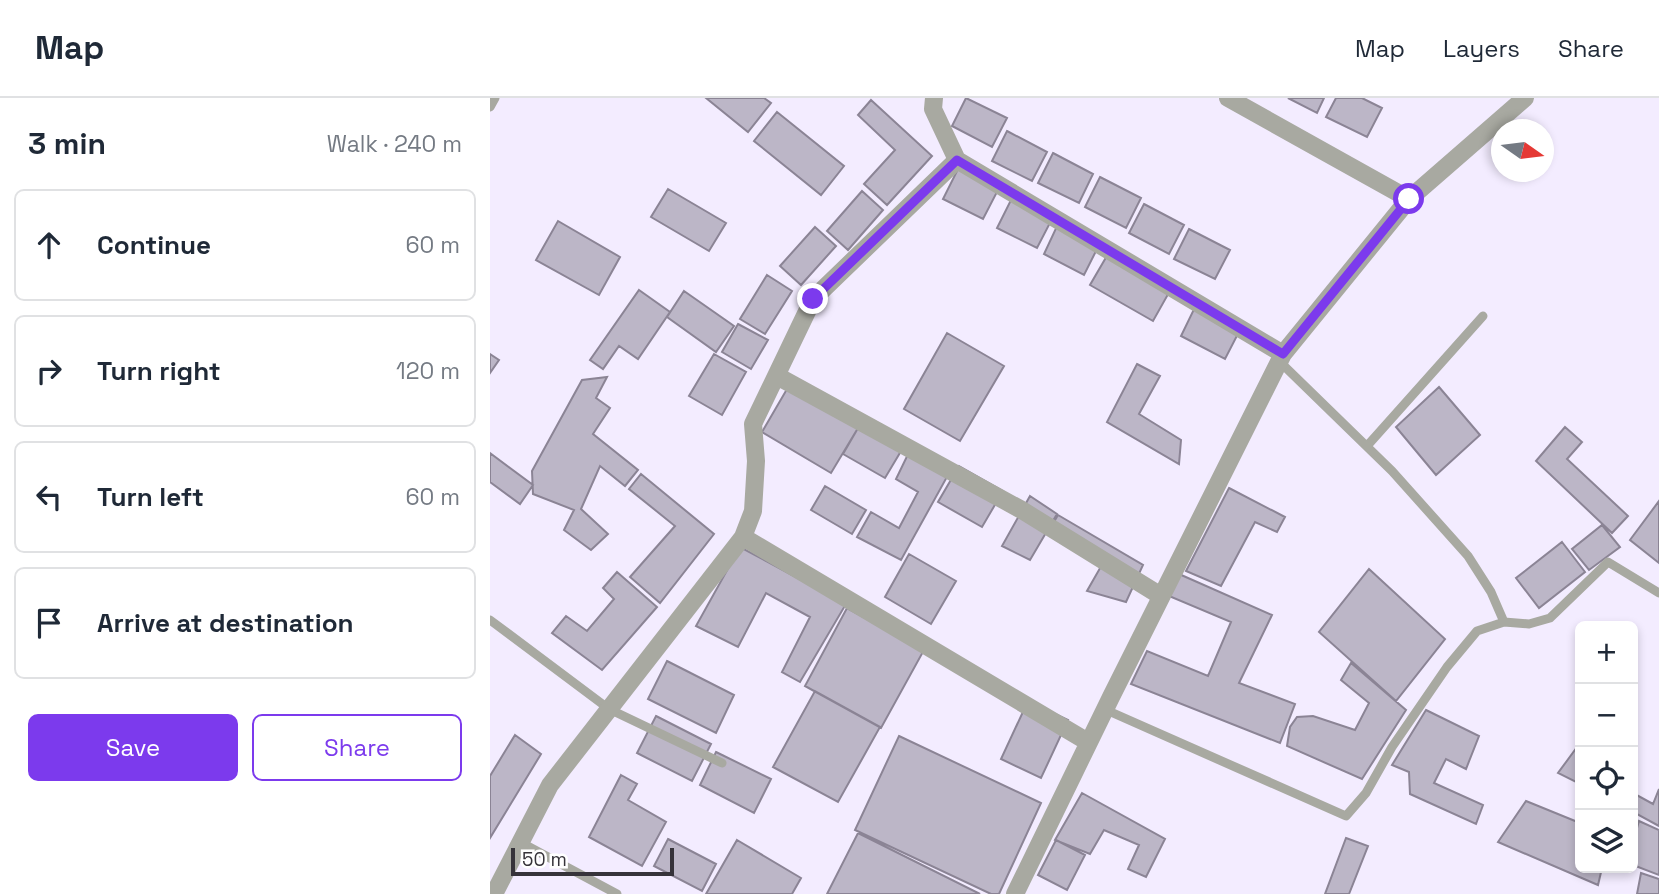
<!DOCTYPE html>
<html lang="en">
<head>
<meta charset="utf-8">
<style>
  body { margin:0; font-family:"Space Grotesk",sans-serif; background:#f2f2f3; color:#1f2937 }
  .controls { position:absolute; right:21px; bottom:21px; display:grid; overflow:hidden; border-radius:10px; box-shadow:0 4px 10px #0003 }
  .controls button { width:63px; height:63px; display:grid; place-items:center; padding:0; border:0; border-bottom:2px solid #e0e1e3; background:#fff; color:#1f2937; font:35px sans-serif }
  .compass { position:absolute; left:1001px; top:21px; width:63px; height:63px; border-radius:50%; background:#fff; box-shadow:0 4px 10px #0003; rotate:104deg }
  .scale { position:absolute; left:21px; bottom:18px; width:163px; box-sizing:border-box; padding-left:7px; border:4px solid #36333a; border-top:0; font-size:19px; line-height:24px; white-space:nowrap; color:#36333a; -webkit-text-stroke:5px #fff; paint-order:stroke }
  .stop { position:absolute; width:21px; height:21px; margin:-16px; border:5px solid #7c3aed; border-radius:50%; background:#fff }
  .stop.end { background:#7c3aed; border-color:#fff; box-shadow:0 2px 7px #0008 }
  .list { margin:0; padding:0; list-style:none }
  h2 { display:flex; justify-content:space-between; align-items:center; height:91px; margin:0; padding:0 28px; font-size:30px }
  h2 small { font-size:23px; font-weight:400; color:#747a83 }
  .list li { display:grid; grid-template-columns:46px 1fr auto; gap:21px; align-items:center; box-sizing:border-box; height:112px; margin:0 14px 14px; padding:0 14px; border:2px solid #e0e1e3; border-radius:10px }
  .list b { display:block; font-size:26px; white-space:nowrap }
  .list em { font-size:23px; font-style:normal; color:#747a83 }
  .actions { display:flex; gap:14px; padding:21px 28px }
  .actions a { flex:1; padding:16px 0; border:2px solid #7c3aed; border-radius:10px; text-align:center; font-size:24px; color:#7c3aed }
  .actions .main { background:#7c3aed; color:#fff }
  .icon { flex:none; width:38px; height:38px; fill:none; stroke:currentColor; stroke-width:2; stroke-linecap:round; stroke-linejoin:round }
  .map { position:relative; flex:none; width:1169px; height:796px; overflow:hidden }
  header { display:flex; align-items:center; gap:42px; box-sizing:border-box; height:98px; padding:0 35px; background:#fff; border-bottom:2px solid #e0e1e3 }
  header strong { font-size:33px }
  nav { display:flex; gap:38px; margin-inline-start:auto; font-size:24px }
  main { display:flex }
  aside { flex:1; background:#fff }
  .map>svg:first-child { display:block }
  .building { fill:#bcb6c7; stroke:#8b8495; stroke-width:2 }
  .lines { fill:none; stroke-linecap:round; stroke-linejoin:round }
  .lane { stroke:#a8a9a1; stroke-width:9 }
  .street { stroke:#a8a9a1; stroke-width:18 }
  .route { stroke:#7c3aed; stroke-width:9 }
</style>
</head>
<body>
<header>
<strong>Map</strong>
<nav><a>Map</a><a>Layers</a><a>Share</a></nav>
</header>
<main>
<aside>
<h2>3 min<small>Walk · 240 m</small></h2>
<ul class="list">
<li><svg class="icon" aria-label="ahead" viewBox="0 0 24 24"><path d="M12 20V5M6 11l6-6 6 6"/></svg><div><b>Continue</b></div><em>60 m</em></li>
<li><svg class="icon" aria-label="right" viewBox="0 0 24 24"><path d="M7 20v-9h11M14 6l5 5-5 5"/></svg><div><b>Turn right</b></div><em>120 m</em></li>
<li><svg class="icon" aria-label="left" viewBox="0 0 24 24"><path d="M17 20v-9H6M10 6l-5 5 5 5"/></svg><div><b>Turn left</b></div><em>60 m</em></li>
<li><svg class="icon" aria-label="arrive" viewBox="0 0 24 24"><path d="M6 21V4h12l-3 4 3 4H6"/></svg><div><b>Arrive at destination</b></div></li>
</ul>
<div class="actions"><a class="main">Save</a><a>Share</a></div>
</aside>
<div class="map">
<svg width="1169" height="796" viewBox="0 0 1169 796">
  <rect width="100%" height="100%" fill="#f3ecff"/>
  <path class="building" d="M216,0H274L281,5L258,34Z
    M476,0L517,20L502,49L462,28Z
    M798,0H834L827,15Z
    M846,0H872L892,10L877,39L836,19Z
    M381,2L442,58L397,107L374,86L405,52L368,17Z
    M287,14L354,68L331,97L264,43Z
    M517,33L557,54L542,83L502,63Z
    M563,55L603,76L589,105L548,85Z
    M468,71L508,92L493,121L453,101Z
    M610,79L651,100L636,130L595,109Z
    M178,91L236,125L219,153L161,119Z
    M372,93L393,112L358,152L337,133Z
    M522,100L562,121L547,150L507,130Z
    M654,106L694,127L679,156L639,135Z
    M68,123L130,159L109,197L46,162Z
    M568,126L609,147L594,177L554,156Z
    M325,129L346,148L311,187L290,168Z
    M699,131L740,152L725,181L684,161Z
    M618,156L681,191L663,223L600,187Z
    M277,177L302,193L275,236L250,221Z
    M149,192L180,214L148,261L129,248L113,271L100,262Z
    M194,193L244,228L226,254L177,219Z
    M707,205L752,228L735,261L691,238Z
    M248,226L278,242L261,271L232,254Z
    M457,235L514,268L470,343L414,311Z
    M0,256L9,262L0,275Z
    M224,256L256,274L232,317L199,298Z
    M647,266L670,278L649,316L691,342L689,366L617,324Z
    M117,279L106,300L120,310L103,336L148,372L135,388L110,368L91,411L118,436L101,452L74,432L84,412L43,396L42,373L92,282Z
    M304,279L374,320L341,375L272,334Z
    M949,289L990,337L946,377L906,329Z
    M375,318L417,343L395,380L353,356Z
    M1075,329L1092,344L1077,361L1138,418L1122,435L1046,363Z
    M423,346L463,368L411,462L367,439L381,414L409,430L428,394L406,381Z
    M0,355L43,387L30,406L0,384Z
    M469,368L513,393L492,429L448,404Z
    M151,376L224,436L170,505L140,479L185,428L139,391Z
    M335,388L376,412L362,436L321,412Z
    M739,390L795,419L787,434L765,424L731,488L696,473Z
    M540,398L567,416L540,462L512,448Z
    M1169,403V465L1140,442Z
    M568,417L653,467L636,504L597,493L613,465L558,434Z
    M1112,427L1130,449L1099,472L1082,451Z
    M1072,444L1095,474L1049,510L1026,480Z
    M250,449L356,506L310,584L292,574L320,519L276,495L248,549L206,528Z
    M419,456L466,483L441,526L395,499Z
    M879,471L955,541L906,603L829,534Z
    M127,474L167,509L112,572L62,535L76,518L97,533L124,501L113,490Z
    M689,476L782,517L749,585L805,606L790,645L641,586L657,553L718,578L741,524L679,498Z
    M357,510L434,552L391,630L315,588Z
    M177,563L244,597L226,635L158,601Z
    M861,565L916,612L872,681L797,648L800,629L807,619L823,618L865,632L879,605L851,582Z
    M325,593L390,629L348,704L283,669Z
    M538,603L578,622L551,680L511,661Z
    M936,612L989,638L976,671L956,661L944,685L993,707L986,726L920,696L919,674L902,667Z
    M166,618L221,646L202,683L147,655Z
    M25,637L51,656L0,740V678Z
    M409,638L551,705L509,796H501L365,732Z
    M1090,645V686L1068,675Z
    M226,654L281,681L264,715L210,687Z
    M131,677L147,686L138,702L176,724L152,768L99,739Z
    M1169,691V728L1143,714V695L1163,706Z
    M592,695L675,741L656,779L638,771L649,747L614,732L600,756L565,742Z
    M1036,703L1090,725V770H1112L1108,787L1008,744Z
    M1149,723L1169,732V777L1143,767V744Z
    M368,735L490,796H337Z
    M856,740L878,748L859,796H835Z
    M178,741L226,766L212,793L164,768Z
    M247,742L311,780L302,796H216Z
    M566,742L595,757L577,792L548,777Z
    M1151,775L1169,781V796H1147Z"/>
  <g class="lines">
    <path class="lane" d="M0,9L5,0
      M789,263L902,373L978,458L1001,494L1014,524
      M877,348L993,218
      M0,522L119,611L232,665
      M614,611L856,718L876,695L902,649L957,569L987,533L1014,524L1039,526L1060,520L1118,464L1169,495
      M30,744L127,796"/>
    <path class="street" d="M444,0L443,11L467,62
      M738,0L919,101
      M287,278L530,411L671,498
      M253,439L598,644
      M4,796L60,687L253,439L263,413L266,363L263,326L323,201L467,62L793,256
      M525,796L621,599L793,256L919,101L1035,0"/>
  </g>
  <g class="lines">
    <path class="route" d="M323,201L467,62L793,256L919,101"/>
  </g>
</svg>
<div class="controls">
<button>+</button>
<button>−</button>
<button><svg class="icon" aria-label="locate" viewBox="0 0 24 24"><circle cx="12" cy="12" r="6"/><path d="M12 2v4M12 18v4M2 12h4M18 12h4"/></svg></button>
<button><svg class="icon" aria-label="layers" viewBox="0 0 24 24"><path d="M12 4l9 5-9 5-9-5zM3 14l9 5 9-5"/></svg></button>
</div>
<svg class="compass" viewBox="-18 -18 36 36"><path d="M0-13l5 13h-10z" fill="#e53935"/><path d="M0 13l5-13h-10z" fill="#747a83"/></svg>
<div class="scale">50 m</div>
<div class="stop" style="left:919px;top:101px"></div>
<div class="stop end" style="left:323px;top:201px"></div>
</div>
</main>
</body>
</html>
